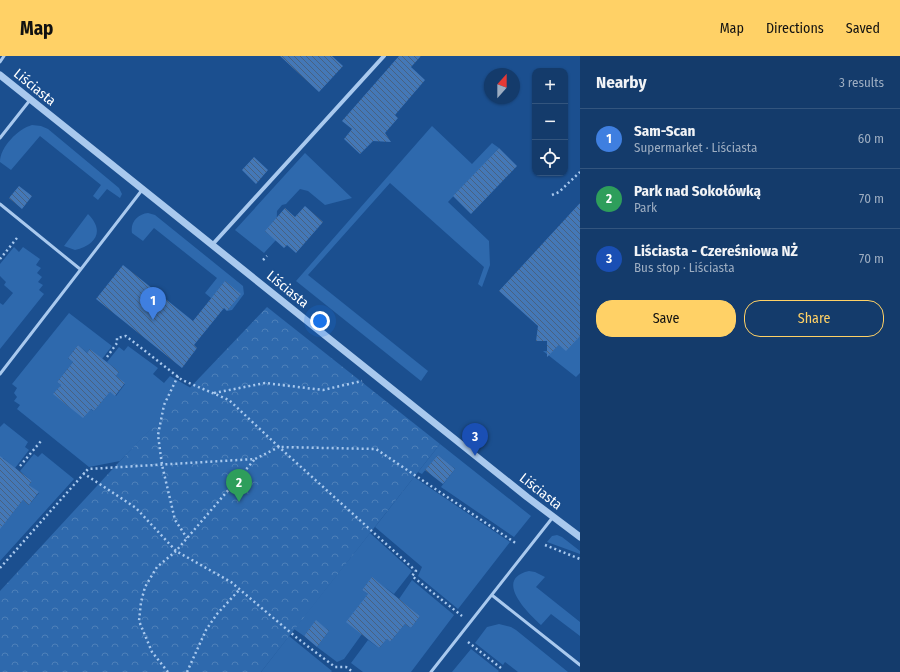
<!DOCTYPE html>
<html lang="en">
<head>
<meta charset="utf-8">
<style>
  body { margin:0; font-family:"Fira Sans Condensed",sans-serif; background:#1d4271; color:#f1f3f6 }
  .controls { position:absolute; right:12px; top:12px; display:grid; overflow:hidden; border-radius:8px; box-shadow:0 1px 3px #0004 }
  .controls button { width:36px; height:36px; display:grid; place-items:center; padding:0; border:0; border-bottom:1px solid #33557e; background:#143b6b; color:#f1f3f6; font:20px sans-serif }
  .compass { position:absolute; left:484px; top:12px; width:36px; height:36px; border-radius:50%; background:#143b6b; box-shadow:0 1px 3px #0004; rotate:21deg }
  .you { position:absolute; left:320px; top:265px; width:14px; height:14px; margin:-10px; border:3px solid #fff; border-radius:50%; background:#1a73e8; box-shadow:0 0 0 6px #1a73e833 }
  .badge { display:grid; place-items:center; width:26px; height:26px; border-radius:50%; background:#ffd166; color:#fff; font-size:13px; font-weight:700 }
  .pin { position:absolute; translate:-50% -33px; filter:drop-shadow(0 1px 2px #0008) }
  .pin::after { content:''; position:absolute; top:21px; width:14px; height:12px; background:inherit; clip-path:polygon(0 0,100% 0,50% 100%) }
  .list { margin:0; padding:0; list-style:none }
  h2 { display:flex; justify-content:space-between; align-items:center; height:52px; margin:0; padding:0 16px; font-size:17px }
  h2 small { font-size:13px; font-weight:400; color:#9dadc1 }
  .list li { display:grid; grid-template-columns:26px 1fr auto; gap:12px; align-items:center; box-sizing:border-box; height:60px; padding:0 16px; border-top:1px solid #33557e }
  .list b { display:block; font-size:15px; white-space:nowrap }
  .list p { margin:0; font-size:13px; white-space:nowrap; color:#9dadc1 }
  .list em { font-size:13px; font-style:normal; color:#9dadc1 }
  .actions { display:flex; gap:8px; padding:12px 16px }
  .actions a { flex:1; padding:9px 0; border:1px solid #ffd166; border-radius:16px; text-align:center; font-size:14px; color:#ffd166 }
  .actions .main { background:#ffd166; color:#111 }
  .icon { flex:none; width:22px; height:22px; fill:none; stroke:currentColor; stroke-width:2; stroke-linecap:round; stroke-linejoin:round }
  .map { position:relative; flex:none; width:580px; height:616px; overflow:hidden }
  header { display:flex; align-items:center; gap:24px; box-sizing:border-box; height:56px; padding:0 20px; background:#ffd166; color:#111 }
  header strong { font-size:19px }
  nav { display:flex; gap:22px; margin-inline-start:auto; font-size:14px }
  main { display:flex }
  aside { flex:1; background:#143b6b }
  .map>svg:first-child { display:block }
  .green { fill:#2e69ad }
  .forest { fill:url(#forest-crowns) }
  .building { fill:url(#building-back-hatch) }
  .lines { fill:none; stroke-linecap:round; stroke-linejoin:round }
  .path { stroke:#a9c9ee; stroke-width:2.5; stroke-dasharray:2 3; stroke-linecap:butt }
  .service { stroke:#a9c9ee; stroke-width:3 }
  .minor { stroke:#a9c9ee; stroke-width:4 }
  .tertiary { stroke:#a9c9ee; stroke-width:7 }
  .labels { text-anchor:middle; stroke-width:3.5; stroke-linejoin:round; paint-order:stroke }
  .street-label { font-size:14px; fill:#fff; stroke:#1b4f8f }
</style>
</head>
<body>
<header>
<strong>Map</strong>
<nav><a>Map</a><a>Directions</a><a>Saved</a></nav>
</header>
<main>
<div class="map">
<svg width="580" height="616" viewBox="0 0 580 616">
  <defs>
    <pattern id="forest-crowns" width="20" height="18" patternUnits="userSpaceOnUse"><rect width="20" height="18" fill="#2e69ad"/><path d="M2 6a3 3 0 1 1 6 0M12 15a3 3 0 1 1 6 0" fill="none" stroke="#4d80b9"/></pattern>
    <pattern id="building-back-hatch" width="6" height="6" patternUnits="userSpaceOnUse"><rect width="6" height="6" fill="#4478b7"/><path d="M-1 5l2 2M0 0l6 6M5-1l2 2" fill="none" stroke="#486282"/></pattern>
  </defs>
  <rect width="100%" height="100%" fill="#1b4f8f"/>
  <path class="green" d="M32,69L41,70L48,73L119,132L122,138L120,142L107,133L98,144L93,140L101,129L40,80L11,114L0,106C0,91 18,73 32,69Z
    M432,70L472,108L492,87L499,92L448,146L489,185L490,209L482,231L478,228L484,211L390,127L308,219L428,315L421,325L296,225Z
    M305,97L352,142L325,149L308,135L300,133L286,148L282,149L277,155L276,184L264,197L235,174Z
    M148,157L155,159L243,230L244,238L232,254L227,255L240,238L211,242L205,237L217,222L154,172L143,185L132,177C130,166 138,158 148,157Z
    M88,158C105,175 96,189 75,194L64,190Z
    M14,191L19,196L23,191L40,203L36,209L41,212L37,217L42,221L38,226L43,229L39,234L44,238L0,293V247L3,249L13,237L4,229L6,226L0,220V208Z
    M69,257L112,290L102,303L90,293L87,297L78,289L68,302L73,306L57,326L61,329L54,338L94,355L110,336L116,340L125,328L116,320L119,316L107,306L119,291L124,295L128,290L158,312L153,318L164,327L170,320L191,332L120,405L89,411L17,353L20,349L14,345L17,341L14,337L17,332L12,328Z
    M580,280V317L576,321L543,295H553L559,289Z
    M4,367L28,386L25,391L29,394L15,412L3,402L0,405V371Z
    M440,388L531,460L514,481L441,431L455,413L438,399L422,418L418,416Z
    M42,397L74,423L0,505V466L7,464L23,444L29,449L39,437L29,429L32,425L20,415L34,398L38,401Z
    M414,421L510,486L458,553L418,520L422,511L375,471Z
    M370,477L412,515L394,538L372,522L362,534L368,538L362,578L344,603L337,606L317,591L329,575L316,565L304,580L294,573Z
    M557,479L562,481L580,495V498L547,486L552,480Z
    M529,515L535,516L545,521L536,531L580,566V580L551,558L541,569C528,557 493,523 529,515Z
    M412,524L454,559L411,616H363L351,607L368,584L379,592L387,583L390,586L405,568L411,572L420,560L399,543Z
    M499,568L511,571L516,574L568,616H518L505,606L503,609L475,587L487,571Z
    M289,580L332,615L331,616H261Z
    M471,593L499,615L498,616H452Z"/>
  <path class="forest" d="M267,251L440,388L261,616H0V535L120,405Z"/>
  <path class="building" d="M280,0H332L343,10L319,36Z
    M399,0H421L411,11L425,24L395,59L398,62L385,77L391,86L373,85L360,98L344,83L352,73L342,65Z
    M499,92L517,110L471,158L453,140Z
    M254,101L268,114L256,128L242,114Z
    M19,130L32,140L22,153L9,142Z
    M580,147V280L566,295L559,289L547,301V285H536L538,270L499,235Z
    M305,150L323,166L296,197L287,189L284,192L265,175L285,152L295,161Z
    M123,209L193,265L225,225L241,238L227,255L224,252L194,289L197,292L182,312L96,243Z
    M78,289L87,297L90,293L108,307L119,316L116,320L125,327L115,340L110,336L94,355L91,353L83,362L53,338L61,329L57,326L73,306L68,302Z
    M438,399L455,413L443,428L425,414Z
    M0,400L32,425L29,429L39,436L29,449L23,444L0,473Z
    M372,521L420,560L411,572L405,568L390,586L387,583L379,592L346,566L368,538L362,534Z
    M316,564L329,575L317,591L304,580Z"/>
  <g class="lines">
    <path class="path" d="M552,139L559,136L580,116
      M0,203L17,182
      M263,204L267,200
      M107,301L117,287V282L126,280L182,324L229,344L279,391L376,393L517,488
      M178,320L164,349L158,379L162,409L175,464L187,482
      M214,337L265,327L323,334L362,325
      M20,410L41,385
      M83,417L136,452L176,495L231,526L297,582L335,611H346L353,616
      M545,489L580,503
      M0,512L88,413L255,403L279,391L416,515L412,520L462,560
      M468,586L501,612
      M168,616L152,596L139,565L141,546L145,531L157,511L176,495L255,403
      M187,616L206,574L217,558L240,533"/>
    <path class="service" d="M0,6L4,0
      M0,82L30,44
      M0,148L80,213
      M0,318L142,134
      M493,540L580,609
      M431,616L553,461"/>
    <path class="minor" d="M212,189L384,0"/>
    <path class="tertiary" d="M0,19L527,441L580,481"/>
  </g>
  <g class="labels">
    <g class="street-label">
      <text transform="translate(35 31) rotate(39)" y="5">Liściasta</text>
      <text transform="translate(288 233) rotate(39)" y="5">Liściasta</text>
      <text transform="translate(541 435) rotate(38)" y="5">Liściasta</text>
    </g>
  </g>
</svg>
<div class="controls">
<button>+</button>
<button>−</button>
<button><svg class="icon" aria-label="locate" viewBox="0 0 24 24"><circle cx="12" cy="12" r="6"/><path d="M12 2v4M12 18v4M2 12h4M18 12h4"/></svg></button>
</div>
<svg class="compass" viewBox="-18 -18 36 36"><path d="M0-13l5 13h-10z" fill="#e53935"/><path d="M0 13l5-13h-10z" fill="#9dadc1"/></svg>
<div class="you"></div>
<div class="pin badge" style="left:153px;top:264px;background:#3f7fe0">1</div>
<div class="pin badge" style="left:239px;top:446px;background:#2e9e5b">2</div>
<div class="pin badge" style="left:475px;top:400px;background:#1a4fb4">3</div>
</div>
<aside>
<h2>Nearby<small>3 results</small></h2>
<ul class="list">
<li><span class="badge" style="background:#3f7fe0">1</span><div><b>Sam-Scan</b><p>Supermarket · Liściasta</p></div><em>60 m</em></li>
<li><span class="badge" style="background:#2e9e5b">2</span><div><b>Park nad Sokołówką</b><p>Park</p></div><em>70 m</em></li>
<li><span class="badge" style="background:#1a4fb4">3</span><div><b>Liściasta - Czereśniowa NŻ</b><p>Bus stop · Liściasta</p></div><em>70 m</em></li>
</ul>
<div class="actions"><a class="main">Save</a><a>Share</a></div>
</aside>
</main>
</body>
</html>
